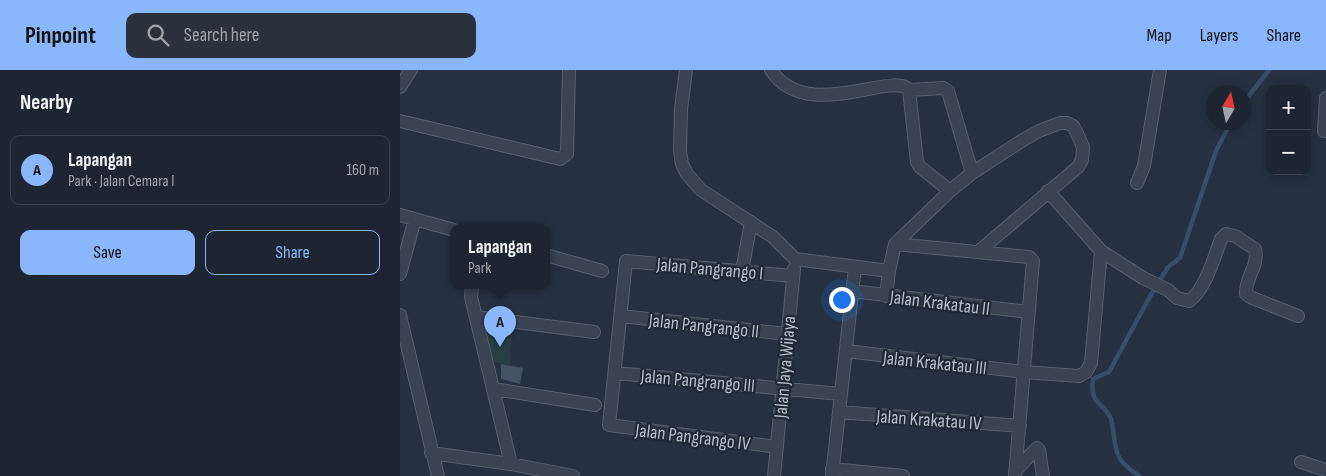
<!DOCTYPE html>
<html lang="en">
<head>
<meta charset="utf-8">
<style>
  body { margin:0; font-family:"Sofia Sans Condensed",sans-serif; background:#29313d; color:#f1f3f6 }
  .controls { position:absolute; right:15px; top:15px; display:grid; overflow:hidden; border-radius:10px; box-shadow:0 2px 12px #0003 }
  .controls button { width:45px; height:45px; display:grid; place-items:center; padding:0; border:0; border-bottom:1px solid #3a424d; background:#1c2531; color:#f1f3f6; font:25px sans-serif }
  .compass { position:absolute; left:806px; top:15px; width:45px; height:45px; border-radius:50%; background:#1c2531; box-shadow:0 2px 12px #0003; rotate:9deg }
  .you { position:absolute; left:441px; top:229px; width:18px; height:18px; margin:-12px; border:4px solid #fff; border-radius:50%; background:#1a73e8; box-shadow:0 0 0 8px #1a73e833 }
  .badge { display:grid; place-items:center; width:32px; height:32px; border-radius:50%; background:#8ab7fb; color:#111; font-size:16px; font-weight:700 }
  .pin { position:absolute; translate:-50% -41px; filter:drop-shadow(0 1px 2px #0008) }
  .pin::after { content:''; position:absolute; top:26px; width:18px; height:15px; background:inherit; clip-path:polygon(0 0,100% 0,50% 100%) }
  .popup { position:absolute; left:50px; top:154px; width:100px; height:65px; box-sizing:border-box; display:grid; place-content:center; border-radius:10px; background:#1c2531; filter:drop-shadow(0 1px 4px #0005); font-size:16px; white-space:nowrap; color:#a0a5ab }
  .popup b { font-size:19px; color:#f1f3f6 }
  .popup::after { content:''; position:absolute; left:50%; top:100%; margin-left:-10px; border:10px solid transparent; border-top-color:#1c2531 }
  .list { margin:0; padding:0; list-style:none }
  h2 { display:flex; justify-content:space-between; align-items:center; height:65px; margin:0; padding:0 20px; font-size:21px }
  h2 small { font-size:16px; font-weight:400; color:#a0a5ab }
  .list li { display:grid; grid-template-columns:32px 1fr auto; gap:15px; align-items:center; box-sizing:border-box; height:70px; margin:0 10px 10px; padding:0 10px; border:1px solid #3a424d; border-radius:10px }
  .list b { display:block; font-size:19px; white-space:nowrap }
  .list p { margin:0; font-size:16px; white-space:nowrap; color:#a0a5ab }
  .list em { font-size:16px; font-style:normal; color:#a0a5ab }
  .actions { display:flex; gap:10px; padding:15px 20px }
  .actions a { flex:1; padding:11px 0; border:1px solid #8ab7fb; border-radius:10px; text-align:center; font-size:18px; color:#8ab7fb }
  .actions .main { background:#8ab7fb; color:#111 }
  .icon { flex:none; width:28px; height:28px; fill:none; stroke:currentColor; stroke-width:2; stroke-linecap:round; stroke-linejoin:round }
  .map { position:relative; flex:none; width:926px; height:406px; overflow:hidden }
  header { display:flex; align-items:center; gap:30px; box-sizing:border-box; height:70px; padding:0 25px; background:#8ab7fb; color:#111 }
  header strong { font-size:24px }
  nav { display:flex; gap:28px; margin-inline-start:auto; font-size:18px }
  .search { width:350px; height:45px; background:#29313d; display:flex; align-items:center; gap:12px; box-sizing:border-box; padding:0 18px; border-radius:10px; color:#a0a5ab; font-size:19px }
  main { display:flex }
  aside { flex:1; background:#1c2531 }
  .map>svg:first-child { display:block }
  .green { fill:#273f42 }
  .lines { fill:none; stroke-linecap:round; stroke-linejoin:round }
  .stream { stroke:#384d69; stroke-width:4.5 }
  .building { fill:#465365 }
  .minor-casing { stroke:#57616e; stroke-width:14 }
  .minor { stroke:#394351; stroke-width:12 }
  .labels { text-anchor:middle; stroke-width:4.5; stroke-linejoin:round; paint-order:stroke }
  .street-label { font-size:19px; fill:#b6becb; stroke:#1e2836 }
</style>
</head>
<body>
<header>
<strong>Pinpoint</strong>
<div class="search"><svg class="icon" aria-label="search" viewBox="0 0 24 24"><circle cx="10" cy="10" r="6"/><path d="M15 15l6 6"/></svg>Search here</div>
<nav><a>Map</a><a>Layers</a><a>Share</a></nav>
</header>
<main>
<aside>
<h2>Nearby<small></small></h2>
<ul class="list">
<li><span class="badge">A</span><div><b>Lapangan</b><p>Park · Jalan Cemara I</p></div><em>160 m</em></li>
</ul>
<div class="actions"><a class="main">Save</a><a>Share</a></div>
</aside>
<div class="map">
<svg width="926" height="406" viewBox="0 0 926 406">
  <rect width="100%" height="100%" fill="#253141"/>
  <path class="green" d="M87,258L111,262L110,296L92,291Z"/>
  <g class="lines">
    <path class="stream" d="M844,32L869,0
      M739,406C732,401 723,395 719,387C713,376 715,362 711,349C704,332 689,335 693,309L709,302L748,230L768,197L780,188L816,81L831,52"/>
  </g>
  <path class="building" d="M101,294L123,298L120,314L101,309Z"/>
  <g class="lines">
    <defs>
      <path id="minor" d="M286,0L281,39L280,81L282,94L287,104L301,120L373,167L395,189L489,201L495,174L550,121L572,103L623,70L639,61L660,53H667L673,56L676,61L683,77L682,90L678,97L578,182
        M371,0C406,54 493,0 509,20L517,92L520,97L550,121
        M0,17L11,0
        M509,20L543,18L548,21L572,103
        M0,51L160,89L167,84L169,0
        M924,61L926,28
        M737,113L744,96L760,0
        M0,145L54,160
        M495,174L629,187L633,191L615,406
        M701,181L743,208L768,220L777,228L789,231C805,220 814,188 821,169L826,164L835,166L855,179C859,197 845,207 846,224L850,227L898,246
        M146,185L202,201
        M342,201L351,152
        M0,204L15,149
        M72,216L71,227L111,394
        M452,221L629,242
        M486,226L489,201
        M0,245L38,406
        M221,246L387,264
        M76,247L194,262
        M446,281L624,302L679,306L686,302L691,293L701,181L648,121
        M215,303L441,324L432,406
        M94,319L195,335
        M441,324L455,197
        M439,342L620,356
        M377,377L209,355L226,191L393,206
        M31,383L111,394L173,406
        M901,392L926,400
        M432,399L503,406
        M615,401L637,378L639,380L643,406
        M374,406L394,199"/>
    </defs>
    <use href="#minor" class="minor-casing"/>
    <use href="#minor" class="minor"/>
  </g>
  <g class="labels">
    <g class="street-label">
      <text transform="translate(310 198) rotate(5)" y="7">Jalan Pangrango I</text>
      <text transform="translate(540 232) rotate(7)" y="7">Jalan Krakatau II</text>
      <text transform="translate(304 255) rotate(6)" y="7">Jalan Pangrango II</text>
      <text transform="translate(535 292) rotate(6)" y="7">Jalan Krakatau III</text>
      <text transform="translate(384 297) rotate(-85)" y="7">Jalan Jaya Wijaya</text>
      <text transform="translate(298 310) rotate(5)" y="7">Jalan Pangrango III</text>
      <text transform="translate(529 349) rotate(4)" y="7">Jalan Krakatau IV</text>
      <text transform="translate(293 366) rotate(7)" y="7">Jalan Pangrango IV</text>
    </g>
  </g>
</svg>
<div class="controls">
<button>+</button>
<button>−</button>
</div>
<svg class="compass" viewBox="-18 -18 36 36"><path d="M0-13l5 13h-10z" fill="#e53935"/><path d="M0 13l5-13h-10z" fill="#a0a5ab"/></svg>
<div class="you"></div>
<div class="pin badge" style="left:100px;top:277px">A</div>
<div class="popup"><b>Lapangan</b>Park</div>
</div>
</main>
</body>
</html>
